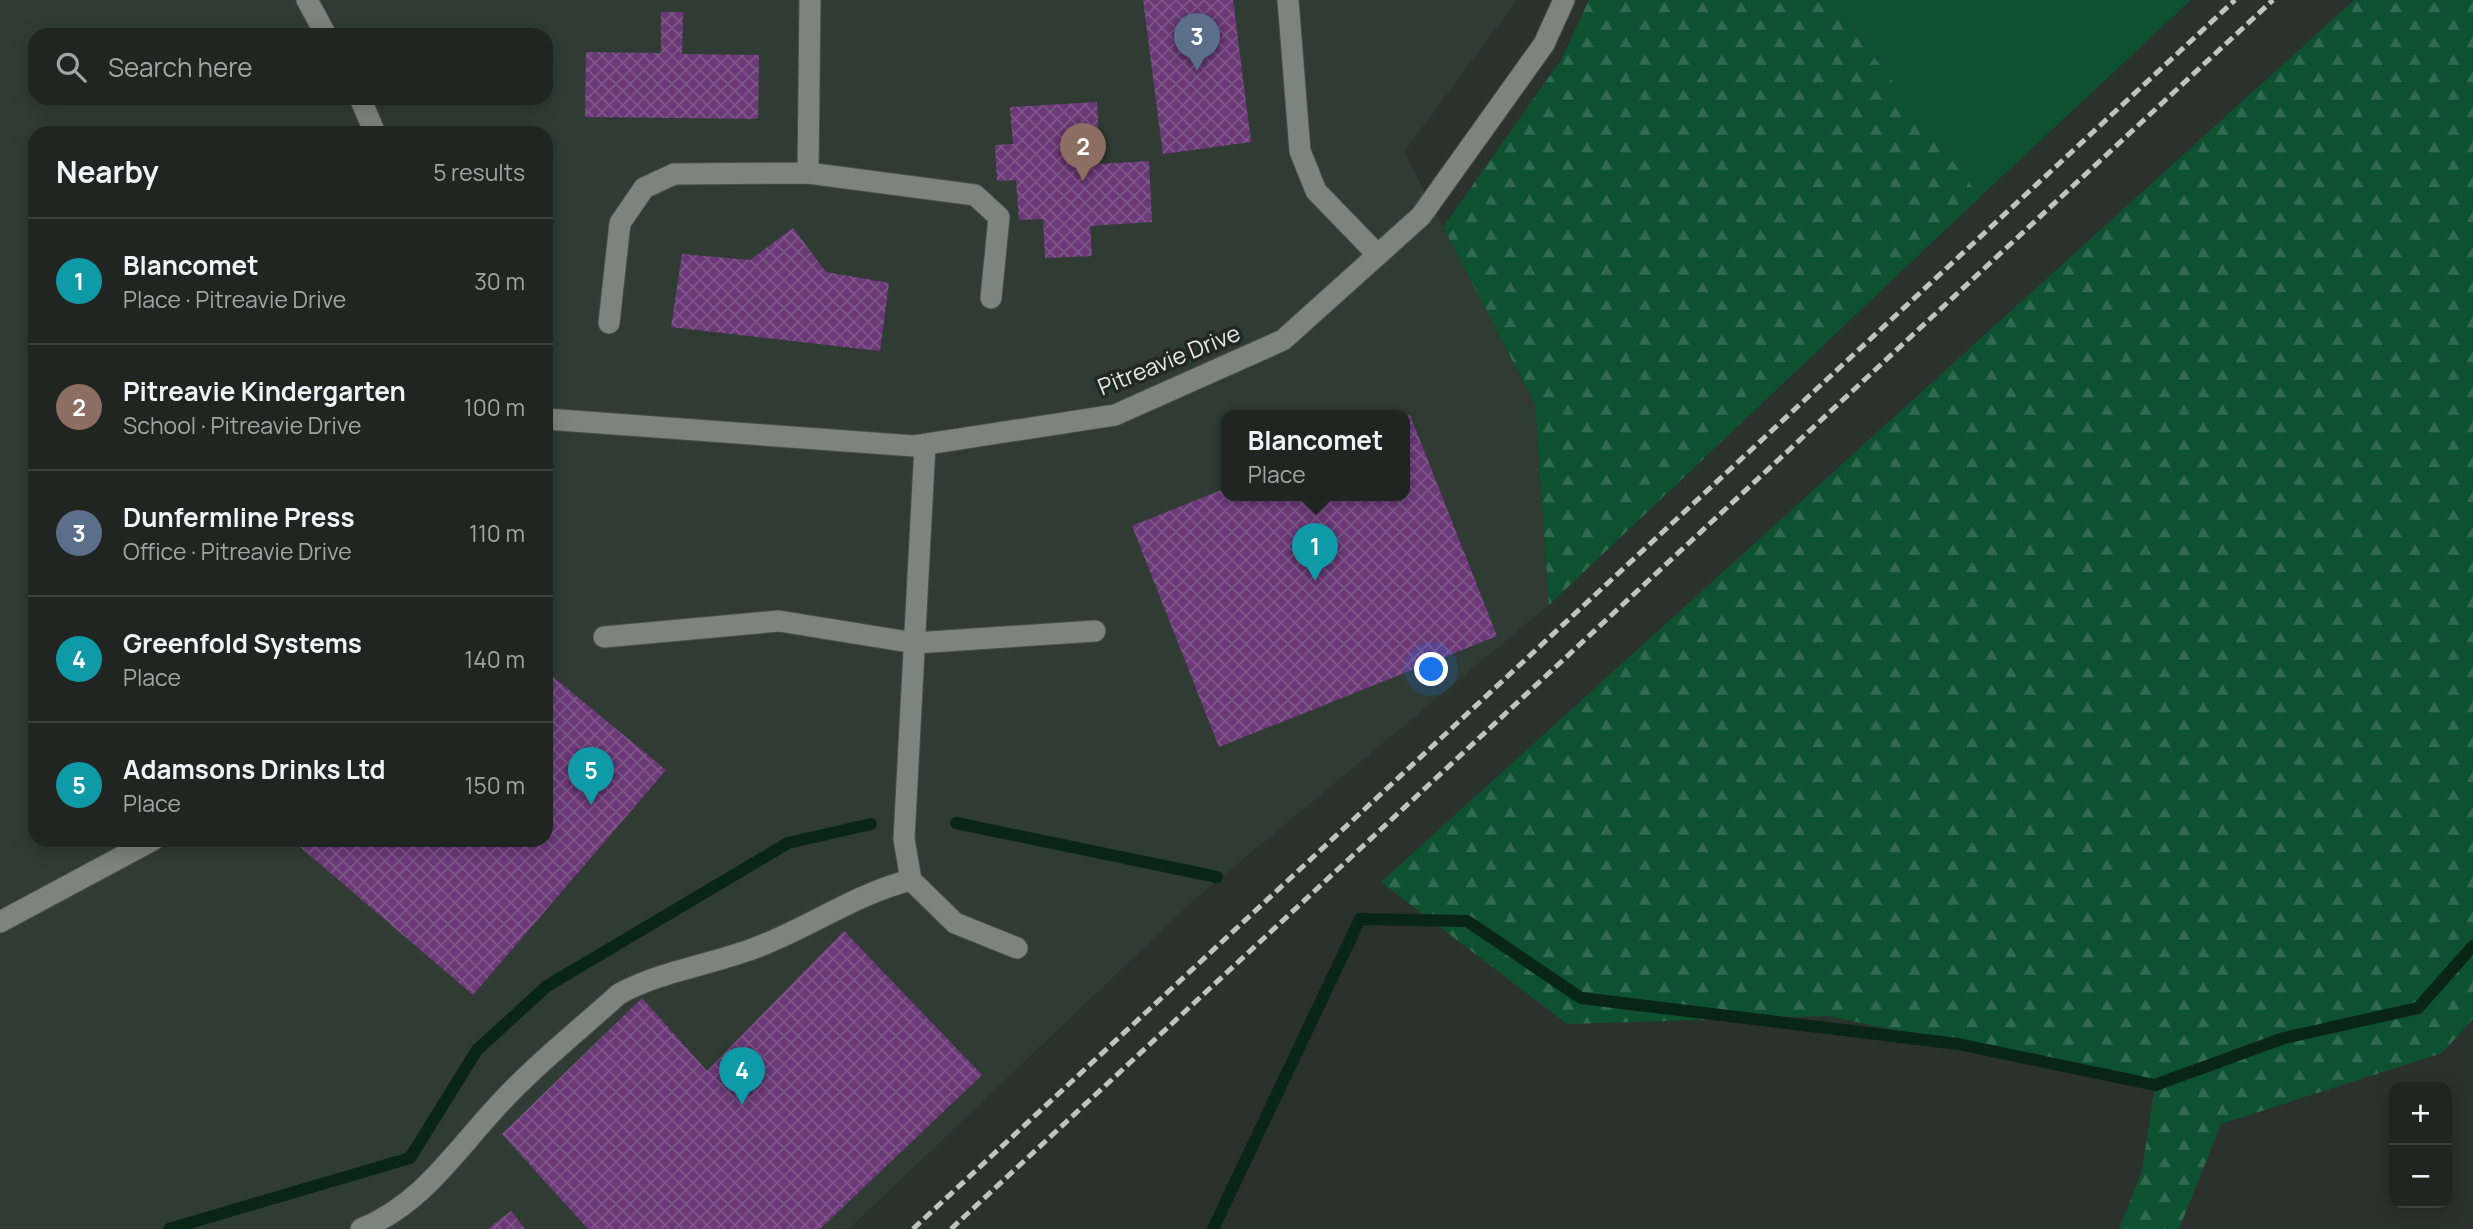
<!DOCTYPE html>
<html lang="en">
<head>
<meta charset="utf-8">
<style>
  body { margin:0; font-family:Manrope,sans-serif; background:#282d2a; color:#f1f3f6 }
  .controls { position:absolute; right:21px; bottom:21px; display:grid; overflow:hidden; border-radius:14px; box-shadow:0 4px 18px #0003 }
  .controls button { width:63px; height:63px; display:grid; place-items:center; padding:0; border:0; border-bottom:2px solid #3d4240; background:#202522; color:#f1f3f6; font:35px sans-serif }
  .you { position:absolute; left:1432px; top:670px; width:24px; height:24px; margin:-18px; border:5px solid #fff; border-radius:50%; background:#1a73e8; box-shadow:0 0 0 10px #1a73e833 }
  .badge { display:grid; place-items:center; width:46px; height:46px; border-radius:50%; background:#e98efe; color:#fff; font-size:23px; font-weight:700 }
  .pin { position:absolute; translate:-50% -58px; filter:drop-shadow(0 2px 4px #0008) }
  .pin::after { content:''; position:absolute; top:37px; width:24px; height:21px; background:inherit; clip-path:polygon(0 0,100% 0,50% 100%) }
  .popup { position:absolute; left:1221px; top:410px; width:189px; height:91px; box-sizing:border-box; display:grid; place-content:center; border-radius:14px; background:#202522; filter:drop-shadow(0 2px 5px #0005); font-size:23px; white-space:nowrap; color:#a2a5a5 }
  .popup b { font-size:26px; color:#f1f3f6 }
  .popup::after { content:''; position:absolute; left:50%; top:100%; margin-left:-14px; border:14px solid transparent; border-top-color:#202522 }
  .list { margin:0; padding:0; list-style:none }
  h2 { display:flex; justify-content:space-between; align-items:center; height:91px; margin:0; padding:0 28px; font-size:30px }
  h2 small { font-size:23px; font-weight:400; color:#a2a5a5 }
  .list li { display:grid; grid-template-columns:46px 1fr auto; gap:21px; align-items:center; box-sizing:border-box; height:126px; padding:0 28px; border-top:2px solid #3d4240 }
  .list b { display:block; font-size:26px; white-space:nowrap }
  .list p { margin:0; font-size:23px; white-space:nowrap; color:#a2a5a5 }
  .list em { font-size:23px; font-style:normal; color:#a2a5a5 }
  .icon { flex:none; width:38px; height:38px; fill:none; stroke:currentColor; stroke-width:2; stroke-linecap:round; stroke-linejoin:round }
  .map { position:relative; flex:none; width:2473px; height:1229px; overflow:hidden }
  .search { position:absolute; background:#202522; box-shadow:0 4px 18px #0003; left:28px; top:28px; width:525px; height:77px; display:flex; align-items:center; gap:18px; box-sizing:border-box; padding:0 24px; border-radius:21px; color:#a2a5a5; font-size:26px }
  .panel { position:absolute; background:#202522; box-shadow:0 4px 18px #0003; left:28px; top:126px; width:525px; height:721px; border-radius:21px }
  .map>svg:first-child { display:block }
  .built { fill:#2f3b33; fill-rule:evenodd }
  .grass { fill:#0d5131 }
  .forest { fill:url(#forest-firs) }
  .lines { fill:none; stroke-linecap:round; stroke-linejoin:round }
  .stream { stroke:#082516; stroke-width:12 }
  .building { fill:url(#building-cross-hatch) }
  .lane-casing { stroke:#4a4e4b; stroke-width:23 }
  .street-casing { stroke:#4a4e4b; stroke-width:23 }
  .lane { stroke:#7d837f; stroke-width:21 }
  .street { stroke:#7d837f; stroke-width:21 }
  .rail { stroke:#c0c4c1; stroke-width:5; stroke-dasharray:10 5; stroke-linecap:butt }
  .labels { text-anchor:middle; stroke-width:7; stroke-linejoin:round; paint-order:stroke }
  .street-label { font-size:23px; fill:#e5e8e6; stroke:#222723 }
</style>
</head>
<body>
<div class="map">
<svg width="2473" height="1229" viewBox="0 0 2473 1229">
  <defs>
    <pattern id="forest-firs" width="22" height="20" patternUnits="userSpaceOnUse" patternTransform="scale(1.75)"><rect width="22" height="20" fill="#0d5131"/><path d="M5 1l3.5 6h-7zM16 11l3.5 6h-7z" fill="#306a4f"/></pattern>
    <pattern id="building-cross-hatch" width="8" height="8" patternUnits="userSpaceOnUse" patternTransform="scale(1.75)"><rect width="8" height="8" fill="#6b3977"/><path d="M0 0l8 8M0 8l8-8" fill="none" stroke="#80568a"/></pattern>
  </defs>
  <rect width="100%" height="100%" fill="#2b312d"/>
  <path class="built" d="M0,0H1517L1404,152L1535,404L1549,605L1193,901L849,1229H0ZM35,35H546V98H35ZM35,133H546V840H35ZM1226,415H1404V495H1226Z"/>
  <path class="grass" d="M1831,0H2191L1980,197Z"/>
  <path class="forest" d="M1589,0H1831L1980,197L1549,605L1535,404L1443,227L1561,60Z
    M2354,0H2473V1019L2442,1053L2221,1124L2179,1229H2119L2142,1171L2155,1085L1828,1016L1567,1024L1381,882Z"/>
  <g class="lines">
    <path class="stream" d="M956,823L1217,877
      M169,1229L410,1158L477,1050L547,986L788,843L871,824
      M1213,1229L1360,919L1467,921L1581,998L1958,1044L2155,1085L2284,1038L2418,1008L2473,946"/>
  </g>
  <path class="building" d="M1143,0H1233L1251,142L1163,154Z
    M661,12H683L682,54L759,55L758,119L585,117L586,52L661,53Z
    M1097,102L1100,164L1149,161L1152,222L1090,226L1092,256L1045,258L1043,219L1019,220L1016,180L997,181L995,145L1013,144L1010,107Z
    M793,228L826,272L889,283L880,351L671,327L682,254L750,260Z
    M1410,415L1497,636L1219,747L1132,526L1226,488V495H1404V417Z
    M546,671L666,770L473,995L292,840H546Z
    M844,931L982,1075L820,1229H588L502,1134L642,998L707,1071Z
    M511,1211L525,1229H488Z"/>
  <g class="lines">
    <defs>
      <path id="lane" d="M1288,0L1300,151L1316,191L1378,255
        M925,445L904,839L911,880L955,923L1017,948
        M604,637L779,621L915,643L1095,631
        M361,1229C420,1205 451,1157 492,1112C530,1069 577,1032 619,994C661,971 710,965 755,948C809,928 855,894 911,880"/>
      <path id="street" d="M307,0L326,35
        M360,98L375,133
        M808,173L810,0
        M609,323L620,223L644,188L674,174L808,173L975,195L999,217L991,298
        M546,419L914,446L1115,415L1283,340L1421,216L1544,44L1564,0
        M0,922L153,840"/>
    </defs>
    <use href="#lane" class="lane-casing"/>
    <use href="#street" class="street-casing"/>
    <use href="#lane" class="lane"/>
    <use href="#street" class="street"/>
    <path class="rail" d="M913,1229L2235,0
      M951,1229L2273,0"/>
  </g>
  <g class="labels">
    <g class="street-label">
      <text transform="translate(1169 360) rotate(-22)" y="8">Pitreavie Drive</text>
    </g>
  </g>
</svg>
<div class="controls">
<button>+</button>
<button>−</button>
</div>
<div class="you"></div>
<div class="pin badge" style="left:1315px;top:581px;background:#0f9aa8">1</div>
<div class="popup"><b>Blancomet</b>Place</div>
<div class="pin badge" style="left:1083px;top:181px;background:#8d6e63">2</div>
<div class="pin badge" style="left:1197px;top:71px;background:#5c6f8a">3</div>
<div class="pin badge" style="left:742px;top:1105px;background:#0f9aa8">4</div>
<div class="pin badge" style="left:591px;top:805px;background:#0f9aa8">5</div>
<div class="search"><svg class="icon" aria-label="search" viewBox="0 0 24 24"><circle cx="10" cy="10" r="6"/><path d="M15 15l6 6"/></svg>Search here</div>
<section class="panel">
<h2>Nearby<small>5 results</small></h2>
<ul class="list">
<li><span class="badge" style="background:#0f9aa8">1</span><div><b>Blancomet</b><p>Place · Pitreavie Drive</p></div><em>30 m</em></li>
<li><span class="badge" style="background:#8d6e63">2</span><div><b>Pitreavie Kindergarten</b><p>School · Pitreavie Drive</p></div><em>100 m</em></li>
<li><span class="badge" style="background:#5c6f8a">3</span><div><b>Dunfermline Press</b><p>Office · Pitreavie Drive</p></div><em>110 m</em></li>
<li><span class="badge" style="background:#0f9aa8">4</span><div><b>Greenfold Systems</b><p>Place</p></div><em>140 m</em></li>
<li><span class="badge" style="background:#0f9aa8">5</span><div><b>Adamsons Drinks Ltd</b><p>Place</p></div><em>150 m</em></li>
</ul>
</section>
</div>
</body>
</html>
